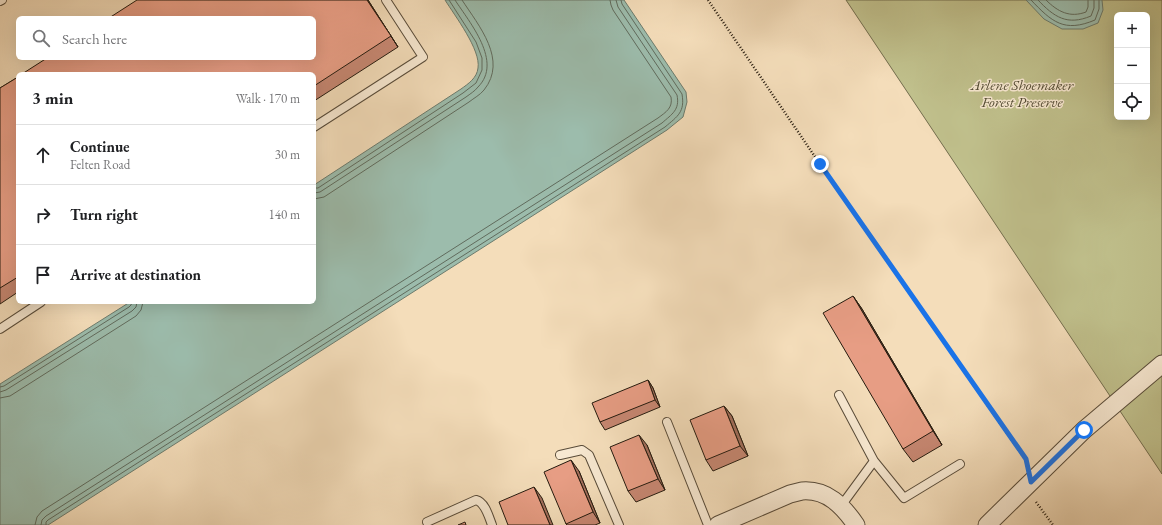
<!DOCTYPE html>
<html lang="en">
<head>
<meta charset="utf-8">
<style>
  body { margin:0; font-family:"EB Garamond",serif; background:#f2f2f2; color:#202124 }
  .controls { position:absolute; right:12px; top:12px; display:grid; overflow:hidden; border-radius:6px; box-shadow:0 4px 16px #0002 }
  .controls button { width:36px; height:36px; display:grid; place-items:center; padding:0; border:0; border-bottom:1px solid #e0e0e0; background:#fff; color:#202124; font:20px sans-serif }
  .stop { position:absolute; width:12px; height:12px; margin:-9px; border:3px solid #1a73e8; border-radius:50%; background:#fff }
  .stop.end { background:#1a73e8; border-color:#fff; box-shadow:0 1px 4px #0008 }
  .list { margin:0; padding:0; list-style:none }
  h2 { display:flex; justify-content:space-between; align-items:center; height:52px; margin:0; padding:0 16px; font-size:17px }
  h2 small { font-size:13px; font-weight:400; color:#757577 }
  .list li { display:grid; grid-template-columns:26px 1fr auto; gap:12px; align-items:center; box-sizing:border-box; height:60px; padding:0 16px; border-top:1px solid #e0e0e0 }
  .list b { display:block; font-size:15px; white-space:nowrap }
  .list p { margin:0; font-size:13px; white-space:nowrap; color:#757577 }
  .list em { font-size:13px; font-style:normal; color:#757577 }
  .icon { flex:none; width:22px; height:22px; fill:none; stroke:currentColor; stroke-width:2; stroke-linecap:round; stroke-linejoin:round }
  .map { position:relative; flex:none; width:1162px; height:525px; overflow:hidden }
  .search { position:absolute; background:#fff; box-shadow:0 4px 16px #0002; left:16px; top:16px; width:300px; height:44px; display:flex; align-items:center; gap:10px; box-sizing:border-box; padding:0 14px; border-radius:6px; color:#757577; font-size:15px }
  .panel { position:absolute; background:#fff; box-shadow:0 4px 16px #0002; left:16px; top:72px; width:300px; height:232px; border-radius:6px }
  .map>svg:first-child { display:block }
  .green { fill:#c0c08c; stroke:#726d4d; fill-rule:evenodd }
  .water { fill:#9cbcac; stroke:#6c7b6d }
  .lines { fill:none; stroke-linecap:round; stroke-linejoin:round }
  .shore { stroke:#606b5d; stroke-width:1 }
  .service-casing { stroke:#584b39; stroke-width:10 }
  .minor-casing { stroke:#584b39; stroke-width:19 }
  .path { stroke:#241a0e; stroke-width:2.5; stroke-dasharray:1 2; stroke-linecap:butt }
  .service { stroke:#f8e9d2; stroke-width:8 }
  .minor { stroke:#f8e9d2; stroke-width:17 }
  .wall { fill:#c78772; stroke:#241a0e }
  .shaded-wall { fill:#a26e5c; stroke:#241a0e }
  .building { fill:#e79d84; stroke:#241a0e }
  .route { stroke:#1a73e8; stroke-width:5 }
  .labels { text-anchor:middle; stroke-width:3; stroke-linejoin:round; paint-order:stroke }
  .park-label { font-size:15px; font-style:italic; fill:#534c34; stroke:#f8e9d2 }
</style>
</head>
<body>
<div class="map">
<svg width="1162" height="525" viewBox="0 0 1162 525">
  <rect width="100%" height="100%" fill="#f4ddba"/>
  <filter id="stains"><feTurbulence type="fractalNoise" baseFrequency=".005" numOctaves="4"/><feColorMatrix values="0 0 0 0 .2 0 0 0 0 .09 0 0 0 0 .02 0 0 0 .5 -.17"/></filter>
  <radialGradient id="worn" r=".72"><stop offset=".6" stop-color="#630" stop-opacity="0"/><stop offset="1" stop-color="#630" stop-opacity=".3"/></radialGradient>
  <path class="green" d="M846,0H1162V474ZM1117,15H1147V117H1117Z"/>
  <path class="water" d="M445,0H624L686,92L687,102L683,117L667,130L48,525H0V384L130,302H314V185L461,89C468,84 477,78 478,68C481,50 455,16 445,0Z
    M1026,0H1102L1103,10L1098,23L1083,29H1062L1044,19Z"/>
  <g class="lines">
    <path class="shore" d="M1031,0C1052,22 1064,33 1095,20L1099,9V0
      M1038,0C1054,17 1067,26 1091,16L1094,8V0
      M1046,0C1058,12 1070,18 1086,12L1088,7V0
      M314,188H318L463,93L476,83L482,70V58L476,42L449,0
      M314,193L320,192L466,97C470,94 475,91 478,87C503,62 470,23 455,0
      M314,199L324,197L469,102C474,98 480,95 484,90C508,60 479,26 462,0
      M0,387L4,386L129,307L131,305L132,302
      M0,392L6,390L132,311L136,307L137,302
      M0,398L10,396L136,316L141,310L143,302
      M35,525L37,517L42,511L658,118C666,112 673,108 671,97L613,10L611,5L610,0
      M41,525L42,520L46,516L662,123C672,114 680,110 677,95L618,7L616,0
      M46,525V522L48,520L665,127C678,116 685,112 682,94L622,4L621,0"/>
    <defs>
      <path id="service" d="M0,1L2,0
        M314,127L423,57L386,0
        M0,329L41,302
        M839,395L874,461L841,506
        M667,422L708,525
        M560,455L582,450L589,455L619,525
        M874,461L904,498L960,464
        M427,522L476,500C485,502 489,517 492,525"/>
      <path id="minor" d="M718,525L790,494C794,493 798,492 802,491C827,489 843,506 856,525
        M987,525L1084,430L1162,364"/>
    </defs>
    <use href="#service" class="service-casing"/>
    <use href="#minor" class="minor-casing"/>
    <path class="path" d="M708,0L820,164L1025,459L1026,462
      M1036,502L1053,525"/>
    <use href="#service" class="service"/>
    <use href="#minor" class="minor"/>
  </g>
  <path class="wall" d="M368,0L398,47L314,101V74Z
    M18,77V292L0,304V88Z
    M853,296L862,309L942,445L913,462L903,449Z
    M648,380L653,388L660,407L605,430L600,422Z
    M724,406L732,416L748,456L713,471L706,460Z
    M647,445L665,490L636,502L628,491Z
    M579,471L600,523L595,525H567L566,524Z"/>
  <path class="shaded-wall" d="M367,0H368L398,47L391,36Z
    M853,296L862,309L942,445L933,431Z
    M648,380L653,388L660,407L655,400Z
    M724,406L732,416L748,456L740,446Z
    M639,435L647,445L665,490L658,479Z
    M571,460L579,471L600,523L593,512Z
    M534,487L542,498L553,525H550Z"/>
  <path class="building" d="M137,0H367L391,36L314,86V74H22L47,58H314V18H109Z
    M18,77V277L0,288V88Z
    M853,296L933,431L903,449L823,313Z
    M648,380L655,400L600,422L592,403Z
    M724,406L740,446L706,460L690,420Z
    M639,435L658,479L628,491L610,447Z
    M571,460L593,512L566,524L544,472Z
    M534,487L550,525H508L499,502Z
    M465,522L466,525H458Z"/>
  <g class="lines">
    <path class="route" d="M820,164L1026,459L1031,482L1084,430"/>
  </g>
  <g class="labels">
    <g class="park-label">
      <text x="1022" y="90">Arlene Shoemaker<tspan x="1022" dy="17">Forest Preserve</tspan></text>
    </g>
  </g>
  <rect width="100%" height="100%" filter="url(#stains)"/>
  <rect width="100%" height="100%" fill="url(#worn)"/>
</svg>
<div class="controls">
<button>+</button>
<button>−</button>
<button><svg class="icon" aria-label="locate" viewBox="0 0 24 24"><circle cx="12" cy="12" r="6"/><path d="M12 2v4M12 18v4M2 12h4M18 12h4"/></svg></button>
</div>
<div class="stop" style="left:1084px;top:430px"></div>
<div class="stop end" style="left:820px;top:164px"></div>
<div class="search"><svg class="icon" aria-label="search" viewBox="0 0 24 24"><circle cx="10" cy="10" r="6"/><path d="M15 15l6 6"/></svg>Search here</div>
<section class="panel">
<h2>3 min<small>Walk · 170 m</small></h2>
<ul class="list">
<li><svg class="icon" aria-label="ahead" viewBox="0 0 24 24"><path d="M12 20V5M6 11l6-6 6 6"/></svg><div><b>Continue</b><p>Felten Road</p></div><em>30 m</em></li>
<li><svg class="icon" aria-label="right" viewBox="0 0 24 24"><path d="M7 20v-9h11M14 6l5 5-5 5"/></svg><div><b>Turn right</b></div><em>140 m</em></li>
<li><svg class="icon" aria-label="arrive" viewBox="0 0 24 24"><path d="M6 21V4h12l-3 4 3 4H6"/></svg><div><b>Arrive at destination</b></div></li>
</ul>
</section>
</div>
</body>
</html>
